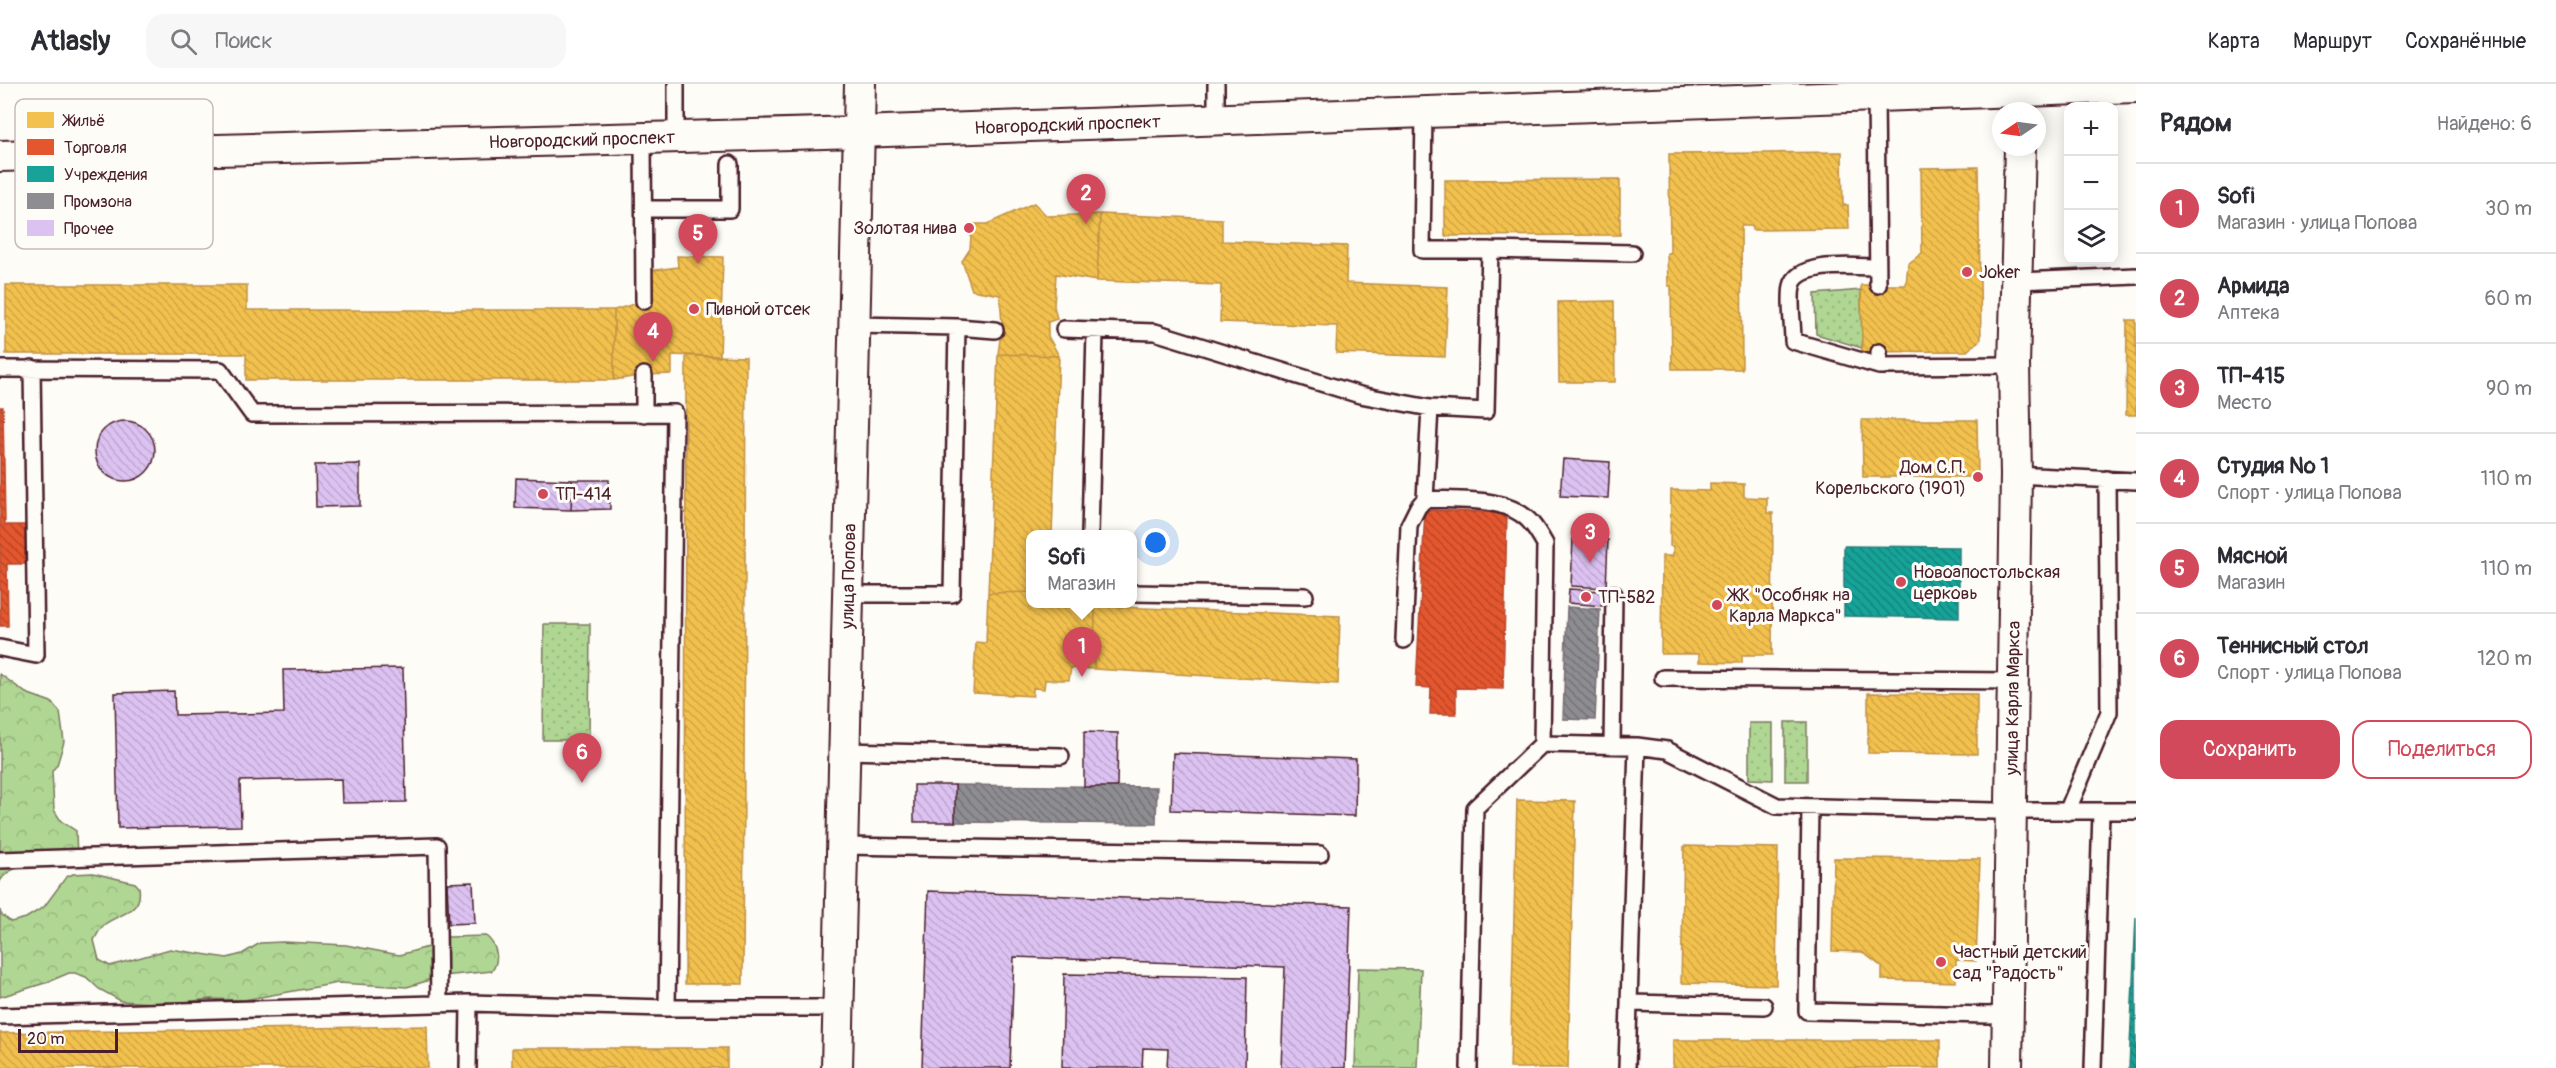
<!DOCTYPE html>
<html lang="ru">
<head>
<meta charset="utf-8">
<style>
  body { margin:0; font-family:Pangolin,sans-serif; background:#f7f7f7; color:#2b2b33 }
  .controls { position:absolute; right:18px; top:18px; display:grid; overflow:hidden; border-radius:12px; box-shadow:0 3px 15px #0003 }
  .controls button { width:54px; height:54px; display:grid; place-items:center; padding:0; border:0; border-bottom:2px solid #e1e1e2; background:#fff; color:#2b2b33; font:30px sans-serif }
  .compass { position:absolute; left:1992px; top:18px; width:54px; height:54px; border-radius:50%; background:#fff; box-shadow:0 3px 15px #0003; rotate:257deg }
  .scale { position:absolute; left:18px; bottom:15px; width:100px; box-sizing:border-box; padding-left:6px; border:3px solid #4a1f2b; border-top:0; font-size:16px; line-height:21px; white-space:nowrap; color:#4a1f2b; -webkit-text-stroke:4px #fdfcf7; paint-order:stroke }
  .you { position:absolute; left:1156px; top:459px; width:21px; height:21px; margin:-15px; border:4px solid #fff; border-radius:50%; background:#1a73e8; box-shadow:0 0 0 9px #1a73e833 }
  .badge { display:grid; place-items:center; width:39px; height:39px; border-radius:50%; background:#d1495b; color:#fff; font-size:20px; font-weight:700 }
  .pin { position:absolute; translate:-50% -50px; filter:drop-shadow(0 2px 3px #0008) }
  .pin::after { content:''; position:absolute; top:32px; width:21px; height:18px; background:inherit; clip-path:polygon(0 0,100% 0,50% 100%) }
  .popup { position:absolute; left:1026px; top:446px; width:111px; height:78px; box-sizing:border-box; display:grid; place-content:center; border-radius:12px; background:#fff; filter:drop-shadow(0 2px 4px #0005); font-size:20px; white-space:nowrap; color:#7c7c81 }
  .popup b { font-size:22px; color:#2b2b33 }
  .popup::after { content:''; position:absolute; left:50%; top:100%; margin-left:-12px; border:12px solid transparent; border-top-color:#fff }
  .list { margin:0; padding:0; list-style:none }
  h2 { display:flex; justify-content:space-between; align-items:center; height:78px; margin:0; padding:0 24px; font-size:26px }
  h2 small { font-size:20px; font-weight:400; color:#7c7c81 }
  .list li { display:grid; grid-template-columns:39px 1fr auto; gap:18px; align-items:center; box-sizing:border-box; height:90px; padding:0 24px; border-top:2px solid #e1e1e2 }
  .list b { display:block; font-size:22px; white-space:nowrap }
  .list p { margin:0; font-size:20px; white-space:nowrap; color:#7c7c81 }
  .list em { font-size:20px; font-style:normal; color:#7c7c81 }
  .actions { display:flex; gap:12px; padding:18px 24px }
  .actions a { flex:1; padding:14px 0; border:2px solid #d1495b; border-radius:18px; text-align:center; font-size:21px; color:#d1495b }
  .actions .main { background:#d1495b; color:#fff }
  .icon { flex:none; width:33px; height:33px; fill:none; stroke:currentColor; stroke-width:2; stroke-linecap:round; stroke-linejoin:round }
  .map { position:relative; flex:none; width:2136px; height:984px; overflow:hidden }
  header { display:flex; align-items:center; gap:36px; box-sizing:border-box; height:84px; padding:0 30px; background:#fff; border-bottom:2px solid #e1e1e2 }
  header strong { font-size:28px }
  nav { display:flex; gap:33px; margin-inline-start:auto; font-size:21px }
  .search { width:420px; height:54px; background:#f7f7f7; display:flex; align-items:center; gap:15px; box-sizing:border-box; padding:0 21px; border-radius:18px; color:#7c7c81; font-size:22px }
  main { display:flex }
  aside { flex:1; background:#fff }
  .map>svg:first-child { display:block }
  .forest { fill:url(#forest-crowns); stroke:#7c7a5f; stroke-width:1.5 }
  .park { fill:url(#park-dots); stroke:#7c7a5f; stroke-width:1.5 }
  .homes { fill:url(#homes-back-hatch); stroke:#c09044; stroke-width:1.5 }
  .shops { fill:url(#shops-back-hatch); stroke:#b6462d; stroke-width:1.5 }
  .public { fill:url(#public-back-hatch); stroke:#267b77; stroke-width:1.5 }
  .industry { fill:url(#industry-back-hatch); stroke:#796c73; stroke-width:1.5 }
  .building { fill:url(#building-back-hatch); stroke:#4a1f2b; stroke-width:1.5 }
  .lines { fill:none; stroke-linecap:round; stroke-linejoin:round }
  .lane-casing { stroke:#4a1f2b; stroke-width:20 }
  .street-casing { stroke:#4a1f2b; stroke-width:34 }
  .lane { stroke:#fdfcf7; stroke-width:15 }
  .street { stroke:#fdfcf7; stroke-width:30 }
  .poi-dot { fill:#d1495b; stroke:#fdfcf7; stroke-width:2 }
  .labels { text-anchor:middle; stroke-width:6; stroke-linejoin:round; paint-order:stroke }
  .street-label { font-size:18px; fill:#4a1f2b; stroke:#fdfcf7 }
  .poi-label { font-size:18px; fill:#4a1f2b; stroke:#fdfcf7; text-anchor:start }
  .key { fill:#fdfcf7; stroke:#c7baba; stroke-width:1.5 }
  .key-label { font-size:16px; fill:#4a1f2b }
</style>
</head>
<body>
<header>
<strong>Atlasly</strong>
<div class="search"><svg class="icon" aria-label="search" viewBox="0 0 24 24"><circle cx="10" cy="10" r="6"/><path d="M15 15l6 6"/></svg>Поиск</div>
<nav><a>Карта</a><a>Маршрут</a><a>Сохранённые</a></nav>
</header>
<main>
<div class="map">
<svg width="2136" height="984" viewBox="0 0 2136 984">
  <defs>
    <pattern id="forest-crowns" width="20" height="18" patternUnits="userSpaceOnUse" patternTransform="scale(1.5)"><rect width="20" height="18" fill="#afd693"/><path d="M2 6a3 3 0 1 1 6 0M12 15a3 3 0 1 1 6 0" fill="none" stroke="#98b77f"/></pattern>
    <pattern id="park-dots" width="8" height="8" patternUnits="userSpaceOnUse" patternTransform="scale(1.5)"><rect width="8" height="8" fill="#afd693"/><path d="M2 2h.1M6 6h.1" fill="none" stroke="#98b77f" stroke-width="1.8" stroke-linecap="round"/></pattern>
    <pattern id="homes-back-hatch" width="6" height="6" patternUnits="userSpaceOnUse" patternTransform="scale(1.5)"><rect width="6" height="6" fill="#f2c14e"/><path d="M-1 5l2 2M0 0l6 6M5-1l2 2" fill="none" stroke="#d1a544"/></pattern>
    <pattern id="shops-back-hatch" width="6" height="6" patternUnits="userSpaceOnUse" patternTransform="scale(1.5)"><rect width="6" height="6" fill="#e4572e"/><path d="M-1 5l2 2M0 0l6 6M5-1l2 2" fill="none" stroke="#bb4727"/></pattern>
    <pattern id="public-back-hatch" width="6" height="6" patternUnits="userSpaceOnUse" patternTransform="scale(1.5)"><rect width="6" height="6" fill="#17a398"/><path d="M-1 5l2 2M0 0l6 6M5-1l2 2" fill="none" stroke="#17847c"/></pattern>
    <pattern id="industry-back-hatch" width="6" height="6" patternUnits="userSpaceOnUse" patternTransform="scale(1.5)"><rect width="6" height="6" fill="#8d8d92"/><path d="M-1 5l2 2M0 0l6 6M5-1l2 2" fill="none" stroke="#757377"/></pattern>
    <pattern id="building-back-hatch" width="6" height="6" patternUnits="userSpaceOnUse" patternTransform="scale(1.5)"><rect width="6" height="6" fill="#dcc2f1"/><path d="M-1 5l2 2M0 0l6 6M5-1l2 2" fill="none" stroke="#bea6cf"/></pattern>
  </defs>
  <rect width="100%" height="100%" fill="#fdfcf7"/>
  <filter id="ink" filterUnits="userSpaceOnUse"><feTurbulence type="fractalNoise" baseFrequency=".0167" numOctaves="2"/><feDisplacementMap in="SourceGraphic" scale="12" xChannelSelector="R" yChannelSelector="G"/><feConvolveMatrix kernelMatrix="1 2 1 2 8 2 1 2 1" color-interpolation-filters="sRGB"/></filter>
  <g filter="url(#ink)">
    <path class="forest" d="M0,590L26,609L51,618L60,628L64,658L57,681L52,687L54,726L61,737L76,747L77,776C67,778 58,781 48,782C29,785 13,778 0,797Z
      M93,789L135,799L139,803C143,829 120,829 105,840C100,844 97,851 94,856L99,876L110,882L170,865L227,874L242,870L260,859L283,858L346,861L399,871L428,863L448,853L486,852C497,861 500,876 492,887L443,892L407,903L338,899L244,916L210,915L168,920L121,917L99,905L86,893L75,889H69L45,899L0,913V826L1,830L11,838L26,834L44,823L66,793L73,790Z
      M1358,884L1421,885L1417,984H1355Z"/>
    <path class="park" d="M1861,206L1862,264L1816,250L1815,210Z
      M544,540H590L589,656H543Z
      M1785,638H1807V697H1785Z
      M1749,639H1773V696L1749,695Z"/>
    <path class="homes" d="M1842,68L1843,121H1848L1849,145L1752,146V142H1741L1742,285H1672L1671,202H1668L1667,169H1670L1669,70Z
      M1978,83L1981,255L1967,267L1862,268L1861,201H1906L1908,180L1922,169L1921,84Z
      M1620,95V151L1445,152V96Z
      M1034,119L1047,132L1100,130L1097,197L1056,190L1054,222L1057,235L1048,238V252L1059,272L998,270L1002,241L1000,211L972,206L962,177L970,165L972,140H987Z
      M1100,130L1222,135V157L1347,162L1346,199L1448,203L1445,273L1336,269L1337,242L1220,238L1221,201L1097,197Z
      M677,172L723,173L720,273L672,271V290L644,291L614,296V226L644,217L648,187L678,183Z
      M6,201H247V226H614V296H246V270H6Z
      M1614,217L1615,298H1559L1558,218Z
      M2127,236H2136V331H2126Z
      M998,270L1059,272L1052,450H1031V508L988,509Z
      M686,271L746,273L743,900H685Z
      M1862,336H1977L1978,393H1863Z
      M1710,399L1744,400V413L1767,414V429H1773L1772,571H1742V579L1699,578V570H1661L1662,472H1673V462H1670L1671,406L1710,407Z
      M1031,508V520H1048V524L1095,522L1094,585L1071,584L1069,596H1045L1044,605L1033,604V612L973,609L976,558L986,559L988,509Z
      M1095,522L1340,532L1338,600L1094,585Z
      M1868,609L1977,610V670L1868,669Z
      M1517,716L1575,717L1568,984H1510Z
      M1684,762L1778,764L1776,901L1681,899Z
      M1834,774L1980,775L1976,877L1956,876V898L1882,896V883L1862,868L1832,867Z
      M427,942L428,984H0V949Z
      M1673,956H1940V984H1673Z
      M512,964H727V984H512Z"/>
    <path class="shops" d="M0,323H3L5,441H26L27,480H7L8,542H0Z
      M1425,426L1507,429L1503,605L1456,604V630H1430L1431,604L1416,603Z"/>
    <path class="public" d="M1844,462L1959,463V534L1844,532Z
      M2136,833V984H2129Z"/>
    <path class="industry" d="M1567,523L1600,525L1595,636L1563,635Z
      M955,701L1157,703L1156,740L955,738Z"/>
    <path class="building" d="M95 367a30 30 0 1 1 60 0a30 30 0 1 1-60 0Z
      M1563,375L1610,378L1608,414L1560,412Z
      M360,380V422L316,423L315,381Z
      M516,394L572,396L571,426L515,424Z
      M572,396H609L610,425L571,426Z
      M1573,454L1608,456L1606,504L1571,502Z
      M1569,505L1603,507L1602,522L1568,519Z
      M403,584L406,718L342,719L341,695L240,697L241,742L118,744L115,609L174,607L175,631L284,629L283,586Z
      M1084,648L1118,649L1117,703H1084Z
      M1173,669L1356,675L1355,732L1171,726Z
      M914,701H955V738H914Z
      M473,798L475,839L449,840L447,799Z
      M928,807L1351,822L1345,984H1281L1285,883L1014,873L1010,984H922Z
      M1064,890L1247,893L1245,984H1167L1168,965L1143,964L1142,984H1062Z"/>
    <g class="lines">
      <defs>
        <path id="lane" d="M1216,0V35
          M1876,11L1878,201
          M676,53V0
          M643,54L644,217
          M644,125H730V80
          M1490,166L1632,169
          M1878,183C1857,183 1798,176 1792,202C1789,218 1793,240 1793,257L1879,282
          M2018,197L2136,192
          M854,241L957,243L995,246
          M1064,245L1155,248L1360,311L1430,324L1486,327L1490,166H1422L1424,28
          M1879,268V282L2014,281
          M0,285L220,286L252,330L675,329L667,924
          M1430,324L1425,415C1458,417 1509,411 1532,440C1537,446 1541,453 1545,460L1542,660
          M644,330V291
          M2016,391L2136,397
          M1090,450L1095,248
          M1133,509L1305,512
          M848,510H952L957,243
          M1404,556L1409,441L1418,423L1425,415
          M0,564L36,571L32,284
          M1663,594L2012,597
          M1612,662L1614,510
          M844,667L1061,672
          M1810,723L1807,927L1989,931L2008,929
          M2067,728L2109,628L2107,395
          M842,762L1320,770
          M0,776L437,762L439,920
          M1629,919L1764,922
          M0,932L469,919
          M468,984L469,919L667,924H838
          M1469,984L1475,724L1542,660L1637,662L1667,666L1777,722L1994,727H2136
          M1627,984L1637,662
          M2093,984L2101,728"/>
        <g id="street">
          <path id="s1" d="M0,72L858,48L2136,3"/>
          <path id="s2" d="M837,984L860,0"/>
          <path id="s3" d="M2007,984L2016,391L2014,281L2020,63"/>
        </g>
      </defs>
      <use href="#lane" class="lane-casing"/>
      <use href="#street" class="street-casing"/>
      <use href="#lane" class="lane"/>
      <use href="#street" class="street"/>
    </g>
  </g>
  <g class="poi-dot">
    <circle cx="969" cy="144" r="6"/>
    <circle cx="1967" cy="188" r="6"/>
    <circle cx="694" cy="225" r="6"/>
    <circle cx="1978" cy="393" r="6"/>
    <circle cx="543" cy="410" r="6"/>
    <circle cx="1901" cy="498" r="6"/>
    <circle cx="1586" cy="513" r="6"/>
    <circle cx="1717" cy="521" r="6"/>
    <circle cx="1941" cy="878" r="6"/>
  </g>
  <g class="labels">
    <g class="street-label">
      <text dy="6" stroke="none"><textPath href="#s1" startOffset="1068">Новгородский проспект</textPath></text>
      <text dy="6" stroke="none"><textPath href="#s1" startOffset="582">Новгородский проспект</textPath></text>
      <text dy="6" stroke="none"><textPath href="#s2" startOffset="492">улица Попова</textPath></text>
      <text dy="6" stroke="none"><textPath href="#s3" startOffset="370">улица Карла Маркса</textPath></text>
    </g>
    <g class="poi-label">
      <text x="957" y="150" text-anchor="end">Золотая нива</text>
      <text x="1979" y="194">Joker</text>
      <text x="706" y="231">Пивной отсек</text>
      <text x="1966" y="389" text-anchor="end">Дом С.П.<tspan x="1966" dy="21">Корельского (1901)</tspan></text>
      <text x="555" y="416">ТП-414</text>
      <text x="1913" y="494">Новоапостольская<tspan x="1913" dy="21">церковь</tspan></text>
      <text x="1729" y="517">ЖК "Особняк на<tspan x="1729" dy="21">Карла Маркса"</tspan></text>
      <text x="1598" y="519">ТП-582</text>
      <text x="1953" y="874">Частный детский<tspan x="1953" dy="21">сад "Радость"</tspan></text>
    </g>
  </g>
  <rect x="15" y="15" width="198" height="150" rx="9" class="key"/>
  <rect x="27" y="28" width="27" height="16" fill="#f2c14e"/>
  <rect x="27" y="55" width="27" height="16" fill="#e4572e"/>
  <rect x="27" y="82" width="27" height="16" fill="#17a398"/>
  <rect x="27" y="109" width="27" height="16" fill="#8d8d92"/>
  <rect x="27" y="136" width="27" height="16" fill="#dcc2f1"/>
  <g class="key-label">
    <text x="64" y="42">Жильё</text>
    <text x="64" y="69">Торговля</text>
    <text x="64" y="96">Учреждения</text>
    <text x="64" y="123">Промзона</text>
    <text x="64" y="150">Прочее</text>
  </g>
</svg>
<div class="controls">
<button>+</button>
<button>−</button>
<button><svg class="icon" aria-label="layers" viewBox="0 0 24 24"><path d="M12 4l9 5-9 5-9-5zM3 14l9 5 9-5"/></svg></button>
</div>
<svg class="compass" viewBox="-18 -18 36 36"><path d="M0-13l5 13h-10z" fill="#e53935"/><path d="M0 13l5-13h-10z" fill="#7c7c81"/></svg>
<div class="scale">20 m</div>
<div class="you"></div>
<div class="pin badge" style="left:1082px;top:593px">1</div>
<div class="popup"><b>Sofi</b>Магазин</div>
<div class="pin badge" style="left:1086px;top:140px">2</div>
<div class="pin badge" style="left:1590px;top:479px">3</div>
<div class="pin badge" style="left:653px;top:278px">4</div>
<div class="pin badge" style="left:698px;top:180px">5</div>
<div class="pin badge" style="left:582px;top:699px">6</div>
</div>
<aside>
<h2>Рядом<small>Найдено: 6</small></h2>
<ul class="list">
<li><span class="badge">1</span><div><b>Sofi</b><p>Магазин · улица Попова</p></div><em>30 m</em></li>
<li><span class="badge">2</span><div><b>Армида</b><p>Аптека</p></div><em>60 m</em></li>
<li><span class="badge">3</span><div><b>ТП-415</b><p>Место</p></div><em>90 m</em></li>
<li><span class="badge">4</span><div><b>Студия № 1</b><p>Спорт · улица Попова</p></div><em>110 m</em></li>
<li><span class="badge">5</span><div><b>Мясной</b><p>Магазин</p></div><em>110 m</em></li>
<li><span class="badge">6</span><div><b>Теннисный стол</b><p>Спорт · улица Попова</p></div><em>120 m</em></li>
</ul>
<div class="actions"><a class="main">Сохранить</a><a>Поделиться</a></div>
</aside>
</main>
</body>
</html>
